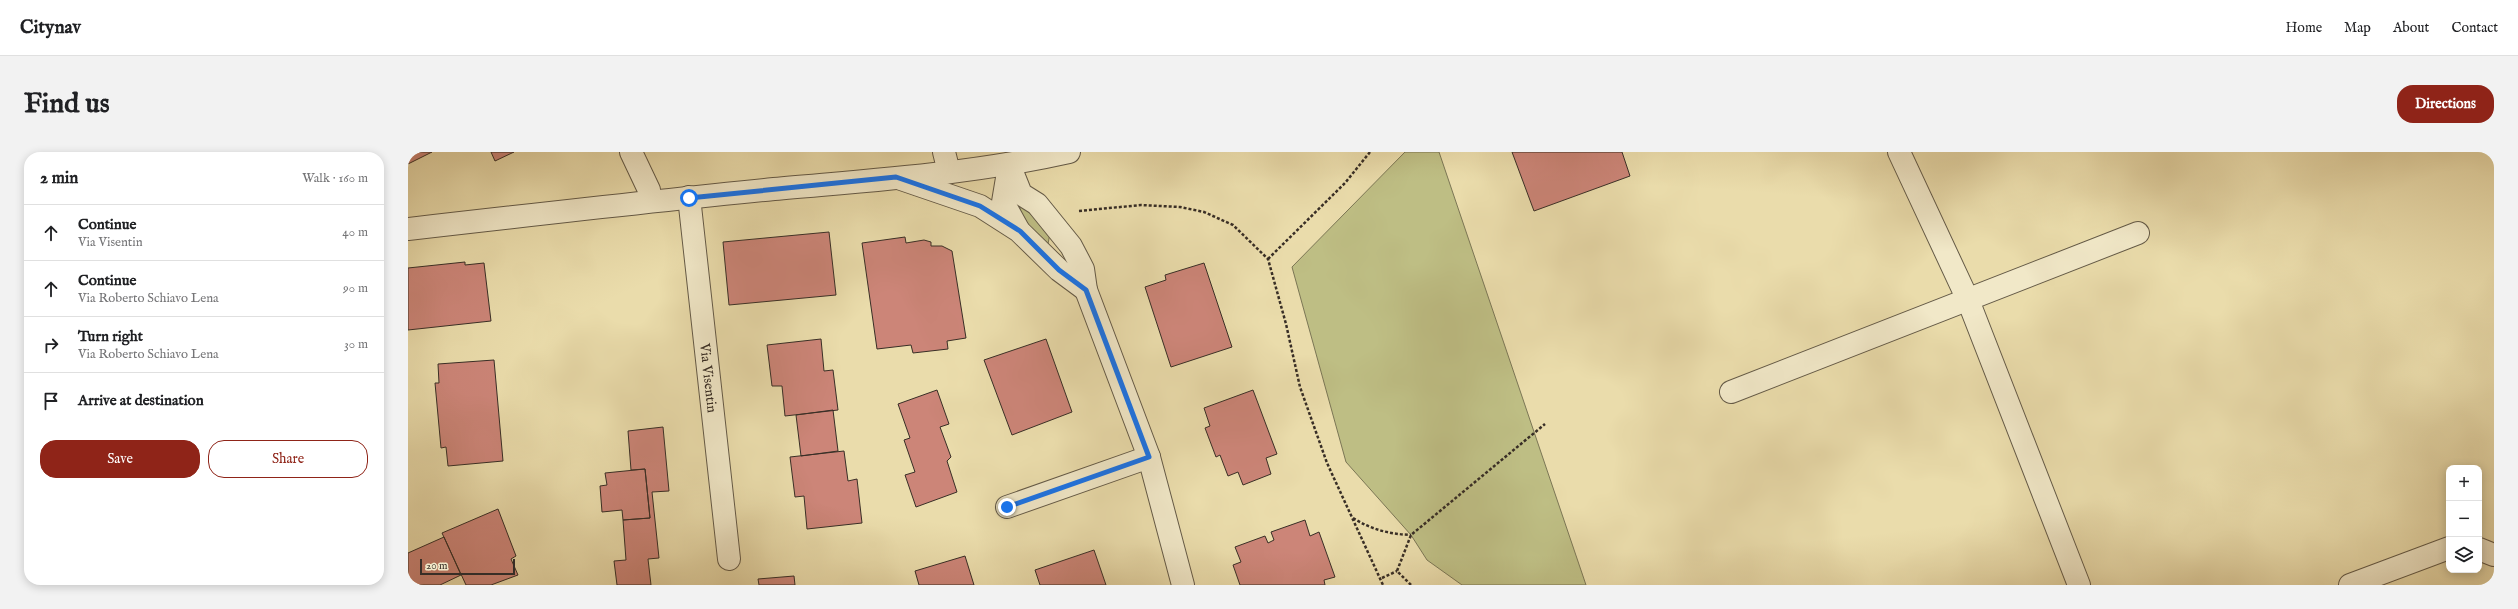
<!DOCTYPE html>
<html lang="en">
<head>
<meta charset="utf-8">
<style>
  body { margin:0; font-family:"IM FELL English",serif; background:#f2f2f2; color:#202124 }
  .controls { position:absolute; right:12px; bottom:12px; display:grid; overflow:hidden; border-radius:8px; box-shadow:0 2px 10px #0003 }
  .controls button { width:36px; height:36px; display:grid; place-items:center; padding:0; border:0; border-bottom:1px solid #e0e0e0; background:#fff; color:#202124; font:20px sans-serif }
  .scale { position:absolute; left:12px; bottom:10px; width:95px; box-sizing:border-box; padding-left:4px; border:2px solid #382e26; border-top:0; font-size:11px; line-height:14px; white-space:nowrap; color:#382e26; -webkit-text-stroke:3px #f1e8c8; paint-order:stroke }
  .stop { position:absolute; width:12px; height:12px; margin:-9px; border:3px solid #1a73e8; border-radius:50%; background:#fff }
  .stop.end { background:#1a73e8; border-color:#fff; box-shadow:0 1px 4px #0008 }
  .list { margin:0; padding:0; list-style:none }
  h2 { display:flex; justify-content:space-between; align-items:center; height:52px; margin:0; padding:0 16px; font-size:17px }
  h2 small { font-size:13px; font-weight:400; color:#757577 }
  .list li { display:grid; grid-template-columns:26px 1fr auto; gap:12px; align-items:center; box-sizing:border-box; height:56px; padding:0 16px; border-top:1px solid #e0e0e0 }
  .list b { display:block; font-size:15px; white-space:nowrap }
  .list p { margin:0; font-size:13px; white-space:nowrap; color:#757577 }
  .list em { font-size:13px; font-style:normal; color:#757577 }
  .actions { display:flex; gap:8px; padding:12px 16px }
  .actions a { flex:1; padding:9px 0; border:1px solid #8f2418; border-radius:16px; text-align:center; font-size:14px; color:#8f2418 }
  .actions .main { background:#8f2418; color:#fff }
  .icon { flex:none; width:22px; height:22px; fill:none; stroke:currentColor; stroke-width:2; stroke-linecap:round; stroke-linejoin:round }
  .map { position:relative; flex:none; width:2086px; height:433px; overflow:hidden; border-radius:16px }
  header { display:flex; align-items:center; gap:24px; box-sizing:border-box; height:56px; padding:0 20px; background:#fff; border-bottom:1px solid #e0e0e0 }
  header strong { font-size:19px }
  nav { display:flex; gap:22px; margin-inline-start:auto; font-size:14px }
  .intro { display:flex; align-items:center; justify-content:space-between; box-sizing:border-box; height:96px; padding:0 24px }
  h1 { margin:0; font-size:28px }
  .button { padding:10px 18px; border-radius:16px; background:#8f2418; color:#fff; font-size:14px; font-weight:700 }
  main { display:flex; gap:24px; padding:0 24px }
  aside { flex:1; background:#fff; border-radius:16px; box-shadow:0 2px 10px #0003 }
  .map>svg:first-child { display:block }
  .green { fill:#bebe84; stroke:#7b7655 }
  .building { fill:#cc8578; stroke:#382e26 }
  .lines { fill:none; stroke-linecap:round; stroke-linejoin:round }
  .minor-casing { stroke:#645a47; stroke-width:24 }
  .path { stroke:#382e26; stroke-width:2.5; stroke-dasharray:3 2; stroke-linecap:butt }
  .minor { stroke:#f1e8c8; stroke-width:22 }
  .route { stroke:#1a73e8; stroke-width:5 }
  .labels { text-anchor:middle; stroke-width:4; stroke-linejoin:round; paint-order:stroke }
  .street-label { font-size:14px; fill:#382e26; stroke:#f1e8c8 }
</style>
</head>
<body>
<header>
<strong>Citynav</strong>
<nav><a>Home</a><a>Map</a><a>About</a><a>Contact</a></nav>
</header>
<div class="intro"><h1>Find us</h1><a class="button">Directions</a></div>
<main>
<aside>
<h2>2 min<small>Walk · 160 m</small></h2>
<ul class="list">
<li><svg class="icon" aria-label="ahead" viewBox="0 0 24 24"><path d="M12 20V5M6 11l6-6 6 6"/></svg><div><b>Continue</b><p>Via Visentin</p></div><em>40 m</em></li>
<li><svg class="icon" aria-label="ahead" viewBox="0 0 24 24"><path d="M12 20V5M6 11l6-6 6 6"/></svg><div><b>Continue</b><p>Via Roberto Schiavo Lena</p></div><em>90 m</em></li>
<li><svg class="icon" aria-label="right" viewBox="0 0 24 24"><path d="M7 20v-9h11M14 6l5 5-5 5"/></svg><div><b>Turn right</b><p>Via Roberto Schiavo Lena</p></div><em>30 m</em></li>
<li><svg class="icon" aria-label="arrive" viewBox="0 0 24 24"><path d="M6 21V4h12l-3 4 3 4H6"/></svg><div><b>Arrive at destination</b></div></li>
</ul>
<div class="actions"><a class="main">Save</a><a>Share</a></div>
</aside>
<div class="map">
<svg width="2086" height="433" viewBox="0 0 2086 433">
  <rect width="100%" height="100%" fill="#eadcab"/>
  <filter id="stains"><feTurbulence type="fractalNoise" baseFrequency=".005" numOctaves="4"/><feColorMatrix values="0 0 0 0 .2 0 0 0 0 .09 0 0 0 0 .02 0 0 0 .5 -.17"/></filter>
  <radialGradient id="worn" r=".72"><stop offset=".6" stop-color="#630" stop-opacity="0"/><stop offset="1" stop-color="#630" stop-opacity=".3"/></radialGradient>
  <path class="green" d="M997,0H1031L1178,433H1054L1019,408L1003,383L938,310L884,115Z
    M610,50L642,81L640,92L617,73Z"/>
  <path class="building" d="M0,0H24L0,12Z
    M83,0H106L87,9Z
    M1104,0H1214L1222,24L1126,59Z
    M421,80L428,143L321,153L315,90Z
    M497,85L498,91L516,88L523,90V94H534L544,99L558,186L539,189L540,197L505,201L503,193L469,197L454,91Z
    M57,110V113L76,111L83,169L0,178V116Z
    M796,111L824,195L763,215L737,135L758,128L757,123Z
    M413,187L416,219L425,218L430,258L377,264L374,234H364L359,193Z
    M638,187L664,260L604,283L576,208Z
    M86,208L95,309L40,314L38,295L33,296L27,231H31L30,212Z
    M529,238L541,272L532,275L543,305L539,309L549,340L508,355L497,323L507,320L496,288L502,286L490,252Z
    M845,238L869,302L858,306L863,322L835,333L830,320L820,324L812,303L808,305L797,276L802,274L796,256Z
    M425,258L430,299L393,304L388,263Z
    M255,275L261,339L244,340L251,406L240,407L243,433H209L206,409L218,408L215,368L242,366L237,317L223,318L220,279Z
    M436,299L440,329L449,327L454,371L399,377L396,344L387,345L382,305Z
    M237,317L242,366L215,368L214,358L194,360L192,334L199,333L197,321Z
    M90,357L108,404L103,407L110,423L83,433H58L34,381Z
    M897,368L902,384L911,380L927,425L916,428L917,433H832L825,413L833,410L827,395L857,384L860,391L866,388L863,380Z
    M36,385L53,423L32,433H0V401Z
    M686,398L698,433H632L627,418Z
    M557,404L566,433H511L507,419Z
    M386,424L387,433H351L350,427Z"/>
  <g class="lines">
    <defs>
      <g id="minor">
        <path d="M223,0L241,38L242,49"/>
        <path d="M536,0L541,20"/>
        <path d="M1491,0L1560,148L1671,433"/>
        <path d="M601,12L613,42L629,52L663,94L675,117L678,138L741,305L775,433"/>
        <path d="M601,14L595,50L610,77"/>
        <path d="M493,27L572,54L611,79L651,118L678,138"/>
        <path id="s1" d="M281,45L321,407"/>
        <path d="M0,77C122,63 244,49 366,37C465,28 564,22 661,0"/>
        <path d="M1323,240L1730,81"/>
        <path d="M599,355L741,305"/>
        <path d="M2071,397L2086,403"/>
        <path d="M1942,433L2041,396"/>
      </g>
    </defs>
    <use href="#minor" class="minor-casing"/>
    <path class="path" d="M671,59L733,53L772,55L796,60L825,73L860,107L878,172L892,235L919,311L975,433
      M860,107L937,31L962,0
      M945,366C964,378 982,382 1003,383
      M974,426L989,419
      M1003,433L989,419L1003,383L1137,272"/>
    <use href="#minor" class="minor"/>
  </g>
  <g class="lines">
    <path class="route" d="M281,46L488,25L572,54L612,79L651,118L678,138L741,305L599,355"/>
  </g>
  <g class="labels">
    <g class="street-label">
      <text dy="5" stroke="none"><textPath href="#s1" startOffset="182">Via Visentin</textPath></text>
    </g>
  </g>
  <rect width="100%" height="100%" filter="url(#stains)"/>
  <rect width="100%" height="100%" fill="url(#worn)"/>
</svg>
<div class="controls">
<button>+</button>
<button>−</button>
<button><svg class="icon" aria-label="layers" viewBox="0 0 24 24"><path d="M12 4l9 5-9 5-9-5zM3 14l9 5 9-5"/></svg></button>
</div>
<div class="scale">20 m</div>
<div class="stop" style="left:281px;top:46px"></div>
<div class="stop end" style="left:599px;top:355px"></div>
</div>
</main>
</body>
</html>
